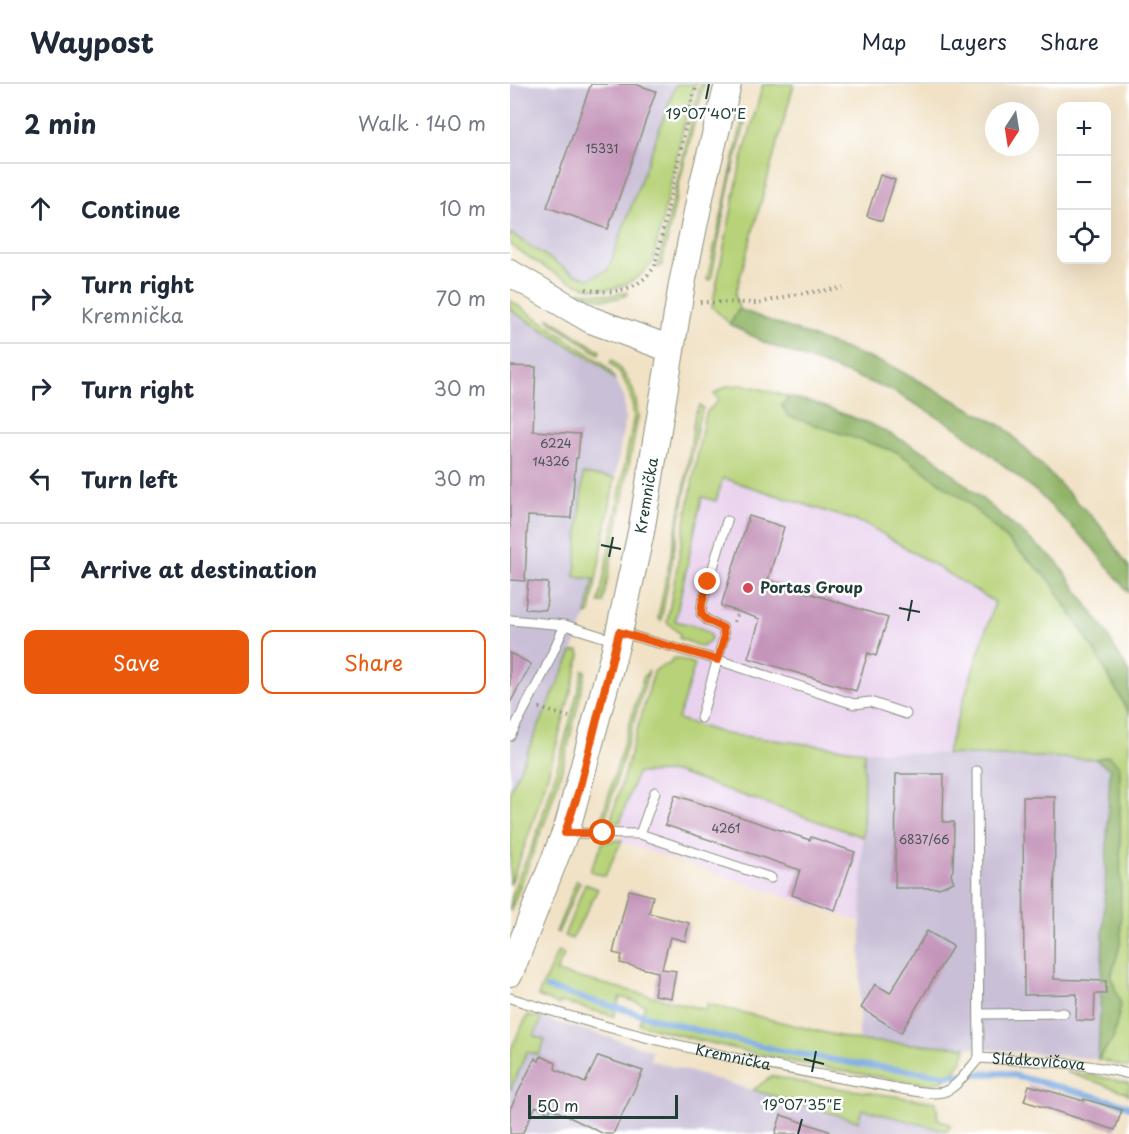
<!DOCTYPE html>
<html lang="en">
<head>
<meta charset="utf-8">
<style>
  body { margin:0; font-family:"Playpen Sans",sans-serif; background:#f2f2f3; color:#1f2937 }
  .controls { position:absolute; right:18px; top:18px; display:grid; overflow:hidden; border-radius:12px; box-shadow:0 6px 24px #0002 }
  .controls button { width:54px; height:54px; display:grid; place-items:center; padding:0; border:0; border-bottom:2px solid #e0e1e3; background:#fff; color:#1f2937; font:30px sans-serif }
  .compass { position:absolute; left:475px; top:18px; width:54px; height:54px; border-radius:50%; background:#fff; box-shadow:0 6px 24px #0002; rotate:192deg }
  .scale { position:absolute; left:18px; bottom:15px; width:150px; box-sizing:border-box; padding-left:6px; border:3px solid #1f3d34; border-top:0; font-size:16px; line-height:21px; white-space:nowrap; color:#1f3d34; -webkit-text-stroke:4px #fff; paint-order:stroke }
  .stop { position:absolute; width:18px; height:18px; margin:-14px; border:4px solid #ea580c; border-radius:50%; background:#fff }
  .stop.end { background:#ea580c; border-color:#fff; box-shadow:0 2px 6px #0008 }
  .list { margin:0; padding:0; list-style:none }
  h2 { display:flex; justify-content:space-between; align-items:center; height:78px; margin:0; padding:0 24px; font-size:26px }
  h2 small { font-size:20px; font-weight:400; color:#747a83 }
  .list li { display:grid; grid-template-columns:39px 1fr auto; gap:18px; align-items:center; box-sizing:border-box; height:90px; padding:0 24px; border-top:2px solid #e0e1e3 }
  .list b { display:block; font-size:22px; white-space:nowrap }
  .list p { margin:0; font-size:20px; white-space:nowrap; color:#747a83 }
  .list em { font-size:20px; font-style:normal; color:#747a83 }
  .actions { display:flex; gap:12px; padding:18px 24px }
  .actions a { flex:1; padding:14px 0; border:2px solid #ea580c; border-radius:12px; text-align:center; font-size:21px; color:#ea580c }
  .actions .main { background:#ea580c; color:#fff }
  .icon { flex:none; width:33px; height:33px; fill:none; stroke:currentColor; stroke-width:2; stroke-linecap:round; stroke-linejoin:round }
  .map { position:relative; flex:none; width:619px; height:1050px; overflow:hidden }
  header { display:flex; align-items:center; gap:36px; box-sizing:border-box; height:84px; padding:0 30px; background:#fff; border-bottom:2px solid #e0e1e3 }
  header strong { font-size:28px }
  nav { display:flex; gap:33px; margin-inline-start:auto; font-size:21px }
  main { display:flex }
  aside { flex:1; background:#fff }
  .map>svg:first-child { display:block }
  .built { fill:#e9d2ed }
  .industrial { fill:#c9bfd7 }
  .green { fill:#b7d278; stroke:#6b8856; stroke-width:1.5 }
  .forest { fill:#91b468; stroke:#58784e; stroke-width:1.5 }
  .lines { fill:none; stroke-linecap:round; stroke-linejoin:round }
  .stream { stroke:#78a8e2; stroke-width:6 }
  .building { fill:#c494b9 }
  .lane-casing { stroke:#88907d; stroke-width:11 }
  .secondary-casing { stroke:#88907d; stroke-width:28 }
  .path { stroke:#88907d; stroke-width:4; stroke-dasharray:1.5 4.5; stroke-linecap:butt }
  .lane { stroke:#fff; stroke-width:9 }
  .secondary { stroke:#fff; stroke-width:26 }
  .route { stroke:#ea580c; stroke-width:8 }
  .ticks { fill:none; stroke:#1f3d34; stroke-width:2 }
  .poi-dot { fill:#d1495b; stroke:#fff; stroke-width:2 }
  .labels { text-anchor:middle; stroke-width:5; stroke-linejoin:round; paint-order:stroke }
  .number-label { font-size:12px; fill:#485355 }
  .street-label { font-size:15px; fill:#1f3d34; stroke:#fff }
  .poi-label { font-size:15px; font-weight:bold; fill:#1f3d34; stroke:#fff; text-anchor:start }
  .ticks-label { font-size:15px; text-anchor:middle; fill:#1f3d34; stroke:#fff; stroke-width:5; stroke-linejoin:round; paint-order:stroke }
</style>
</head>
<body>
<header>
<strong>Waypost</strong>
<nav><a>Map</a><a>Layers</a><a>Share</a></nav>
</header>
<main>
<aside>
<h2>2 min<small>Walk · 140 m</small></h2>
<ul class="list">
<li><svg class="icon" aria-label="ahead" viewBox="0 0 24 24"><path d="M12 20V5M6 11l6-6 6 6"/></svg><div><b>Continue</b></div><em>10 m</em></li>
<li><svg class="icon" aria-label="right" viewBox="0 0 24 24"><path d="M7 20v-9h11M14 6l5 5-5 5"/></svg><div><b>Turn right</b><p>Kremnička</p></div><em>70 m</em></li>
<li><svg class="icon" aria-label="right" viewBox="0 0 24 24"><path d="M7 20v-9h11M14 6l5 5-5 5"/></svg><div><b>Turn right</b></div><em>30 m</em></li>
<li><svg class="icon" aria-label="left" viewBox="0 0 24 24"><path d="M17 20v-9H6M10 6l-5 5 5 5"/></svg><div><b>Turn left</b></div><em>30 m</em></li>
<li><svg class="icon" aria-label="arrive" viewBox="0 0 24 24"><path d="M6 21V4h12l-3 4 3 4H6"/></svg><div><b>Arrive at destination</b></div></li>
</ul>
<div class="actions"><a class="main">Save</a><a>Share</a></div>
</aside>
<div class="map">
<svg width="619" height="1050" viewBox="0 0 619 1050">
  <rect width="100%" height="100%" fill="#fff"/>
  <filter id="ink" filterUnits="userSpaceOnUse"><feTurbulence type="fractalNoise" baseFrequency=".0167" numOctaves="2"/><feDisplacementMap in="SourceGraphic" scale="12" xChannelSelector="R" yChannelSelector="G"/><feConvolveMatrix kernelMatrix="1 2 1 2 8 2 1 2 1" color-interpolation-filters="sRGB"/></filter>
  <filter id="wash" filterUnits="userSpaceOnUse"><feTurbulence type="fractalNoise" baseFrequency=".008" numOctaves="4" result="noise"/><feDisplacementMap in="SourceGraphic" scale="24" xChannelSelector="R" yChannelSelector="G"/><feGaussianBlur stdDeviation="1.35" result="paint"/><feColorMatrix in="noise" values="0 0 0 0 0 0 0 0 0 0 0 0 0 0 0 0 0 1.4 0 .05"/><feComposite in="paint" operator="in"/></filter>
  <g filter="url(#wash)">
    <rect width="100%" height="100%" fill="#f1e2c6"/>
    <path class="built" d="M213,394L358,441L486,518L436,670L354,667L215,650L167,635L185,580L192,563L197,560L165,537L192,412Z
      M165,688L353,753L351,838L112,758L110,738L127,689Z"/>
    <path class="industrial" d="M0,0H166L98,186L79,195L62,189L0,150Z
      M0,226L91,281L105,296L114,313L115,335L105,394L73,390L65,492L84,495L76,531L62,568L0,707Z
      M354,667L585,675L600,685L588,975L470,964L349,957Z
      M32,934L142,966L140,976L348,1037L351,1025L437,1047L436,1050H0V1007Z"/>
    <path class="green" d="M166,0H185L175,36L143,178C98,234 46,190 0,161V149L62,189L79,195L98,186Z
      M190,0H194L169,100L153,176L151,183L147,184Z
      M253,0H284L225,211L229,225L220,240L202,223L230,83Z
      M232,38L235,39L219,101L201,196H197Z
      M69,208L101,211L117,208L118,210C103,219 85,214 69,210Z
      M0,216L91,278L100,287L105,296L91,281L0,226Z
      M39,234L90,267L89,270L38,236Z
      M102,276C119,293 127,308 128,333L93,519H89L124,332C122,310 116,294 100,279Z
      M236,301L279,313L272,322L278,332L387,368L457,418L540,496L583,564L619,629V984L588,975L603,955L611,920L601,893L611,857L599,672L585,675L436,670L485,518L358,441L213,394L206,417L192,413L165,537C173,539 220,547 192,563L169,554L170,550L157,538L194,335L197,328L209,316L204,310L217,302Z
      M190,321L193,324L188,338L151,537L148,534L174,406L185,330Z
      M73,390L105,394L80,529L76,531L84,495L65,493Z
      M69,567L70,572C50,650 30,726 0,801V707L62,568Z
      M167,574L185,580L168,635L215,650L354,667L353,753L165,688L127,689L110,738L100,739L144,588L151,582L160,580L162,575Z
      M73,586L76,587L54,678L37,732L0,828C0,803 17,778 25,755C44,698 59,644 73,586Z
      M139,586L95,736L93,730L133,594Z
      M112,756L95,792L80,787L93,758Z
      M67,796L70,798L48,849L46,848Z
      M75,800L88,805L62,855L54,852Z
      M48,867L54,870L46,888L196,926L197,920L349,957L456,963C454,981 437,998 420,1000C321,988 225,967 129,940L135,921L110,913L104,932L51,918L49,921L28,912Z
      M17,932L32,934L24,952L35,956L29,971L17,968L0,1007V967Z
      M556,988L580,991L619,999V1011L615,1008Z
      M262,992L299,1000L426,1018L428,1035L441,1041L437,1047L352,1025L348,1037L243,1006Z"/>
    <path class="forest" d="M229,225L383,283L494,343L589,440L619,483V509L581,462L528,409L447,344L381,306L255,259L220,240Z
      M279,313L302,318L363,341L420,371L547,478L594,545L619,589V629L583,564L540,496L457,418L387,368L278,332L272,322Z
      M599,672L610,682L611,857L601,893L611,920L603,955L588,975L600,685L585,675Z"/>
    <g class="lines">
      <path class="stream" d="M37,904L204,951L272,967L353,981L436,991L495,989L610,1019L619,1023"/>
    </g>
    <g id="blocks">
      <path class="building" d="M81,0H125L146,7L98,145L37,123Z
        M370,91L385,96L372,137L357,132Z
        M0,282L26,283L23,347L70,350L68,374H66L61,434L18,432L15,497L0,496Z
        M239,432L274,443L258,496L378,534L366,572L358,569L346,607L238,574L250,535L211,522Z
        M18,497L38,499L36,526L15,525Z
        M0,569L21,580L0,619Z
        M386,690H434L433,738H444L443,786L441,790L444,798L429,804H385Z
        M165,711L300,756L301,753L345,768L325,826L282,811L290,786L155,741Z
        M513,713H545L544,895L596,897V910H585L584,937L566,936L567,910L514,911Z
        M119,806L143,812L139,829L179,839L175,857L160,853L152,885L166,887L161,914L144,911L148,888L110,879L112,871L103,869Z
        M417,847L443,862L391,949L351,924L365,900L380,909Z
        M31,972L46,979L45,985L75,999L88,972L133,987L103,1050H94L41,1024L39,1029L26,1022L12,1050H0V1025L25,974L29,977Z
        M519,1001L574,1017V1015L612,1026L605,1046L514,1017Z
        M271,1031L319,1047L318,1050H265Z"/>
    </g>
  </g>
  <g filter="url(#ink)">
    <use href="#blocks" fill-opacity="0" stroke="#88907d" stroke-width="1.5"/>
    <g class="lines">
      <defs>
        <g id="lane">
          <path d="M0,536L55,541L106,557"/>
          <path d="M112,549L208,576L344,620L360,618L396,630"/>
          <path d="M191,634L214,553L213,544L197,536L191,530L192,520L217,437"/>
          <path d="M0,652L34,588L55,541"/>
          <path d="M467,687L469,974"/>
          <path d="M58,749L130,750L261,794"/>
          <path d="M130,750L145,708"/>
          <path id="s1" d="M0,914C118,952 238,980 360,999C377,1002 418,1012 433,1008C447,1004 459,985 469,974C519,977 570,977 619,990"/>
          <path d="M470,930L554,929"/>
        </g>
        <g id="secondary">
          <path d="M0,189L81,236L161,265"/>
          <path id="s2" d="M0,889L58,741L107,558L131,448L172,200L193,99L218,0"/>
        </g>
      </defs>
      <use href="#lane" class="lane-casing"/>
      <use href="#secondary" class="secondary-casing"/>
      <path class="path" d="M76,205C104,211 128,207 145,182L179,28L187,0
        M190,218L249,219L288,210L333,204
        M224,538L228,528
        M29,624L59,633"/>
      <use href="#lane" class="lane"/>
      <use href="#secondary" class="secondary"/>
    </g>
  </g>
  <g class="lines" filter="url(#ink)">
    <path class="route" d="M93,749H55L69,706L109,548L208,576L214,554L213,544L197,536L191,530L192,520L198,498"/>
  </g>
  <path class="ticks" d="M196,15L199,0M91,461L111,465M99,473L103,453M389,524L410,528M398,537L402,516M294,975L314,980M302,988L306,967M288,1050L292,1035"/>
  <circle class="poi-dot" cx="238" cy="504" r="6"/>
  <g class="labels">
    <g class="number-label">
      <text x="92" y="69">15331</text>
      <text x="46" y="364">6224</text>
      <text x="41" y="382">14326</text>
      <text x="216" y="749">4261</text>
      <text x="414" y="760">6837/66</text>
    </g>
    <g class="street-label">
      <text dy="5" stroke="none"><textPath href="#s2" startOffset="498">Kremnička</textPath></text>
      <text dy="5" stroke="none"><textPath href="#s1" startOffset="231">Kremnička</textPath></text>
      <text dy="5" stroke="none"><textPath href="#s1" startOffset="554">Sládkovičova</textPath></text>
    </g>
    <g class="poi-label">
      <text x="250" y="509">Portas Group</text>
    </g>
  </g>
  <g class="ticks-label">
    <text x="196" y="35">19°07'40"E</text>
    <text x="292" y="1026">19°07'35"E</text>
  </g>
</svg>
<div class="controls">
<button>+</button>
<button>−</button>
<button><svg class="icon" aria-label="locate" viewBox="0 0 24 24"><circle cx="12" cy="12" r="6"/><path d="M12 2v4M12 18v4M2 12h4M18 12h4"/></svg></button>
</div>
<svg class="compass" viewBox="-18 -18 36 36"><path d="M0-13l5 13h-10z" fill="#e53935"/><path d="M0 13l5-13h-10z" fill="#747a83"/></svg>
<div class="scale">50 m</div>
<div class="stop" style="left:93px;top:749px"></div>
<div class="stop end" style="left:198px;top:498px"></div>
</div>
</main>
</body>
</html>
